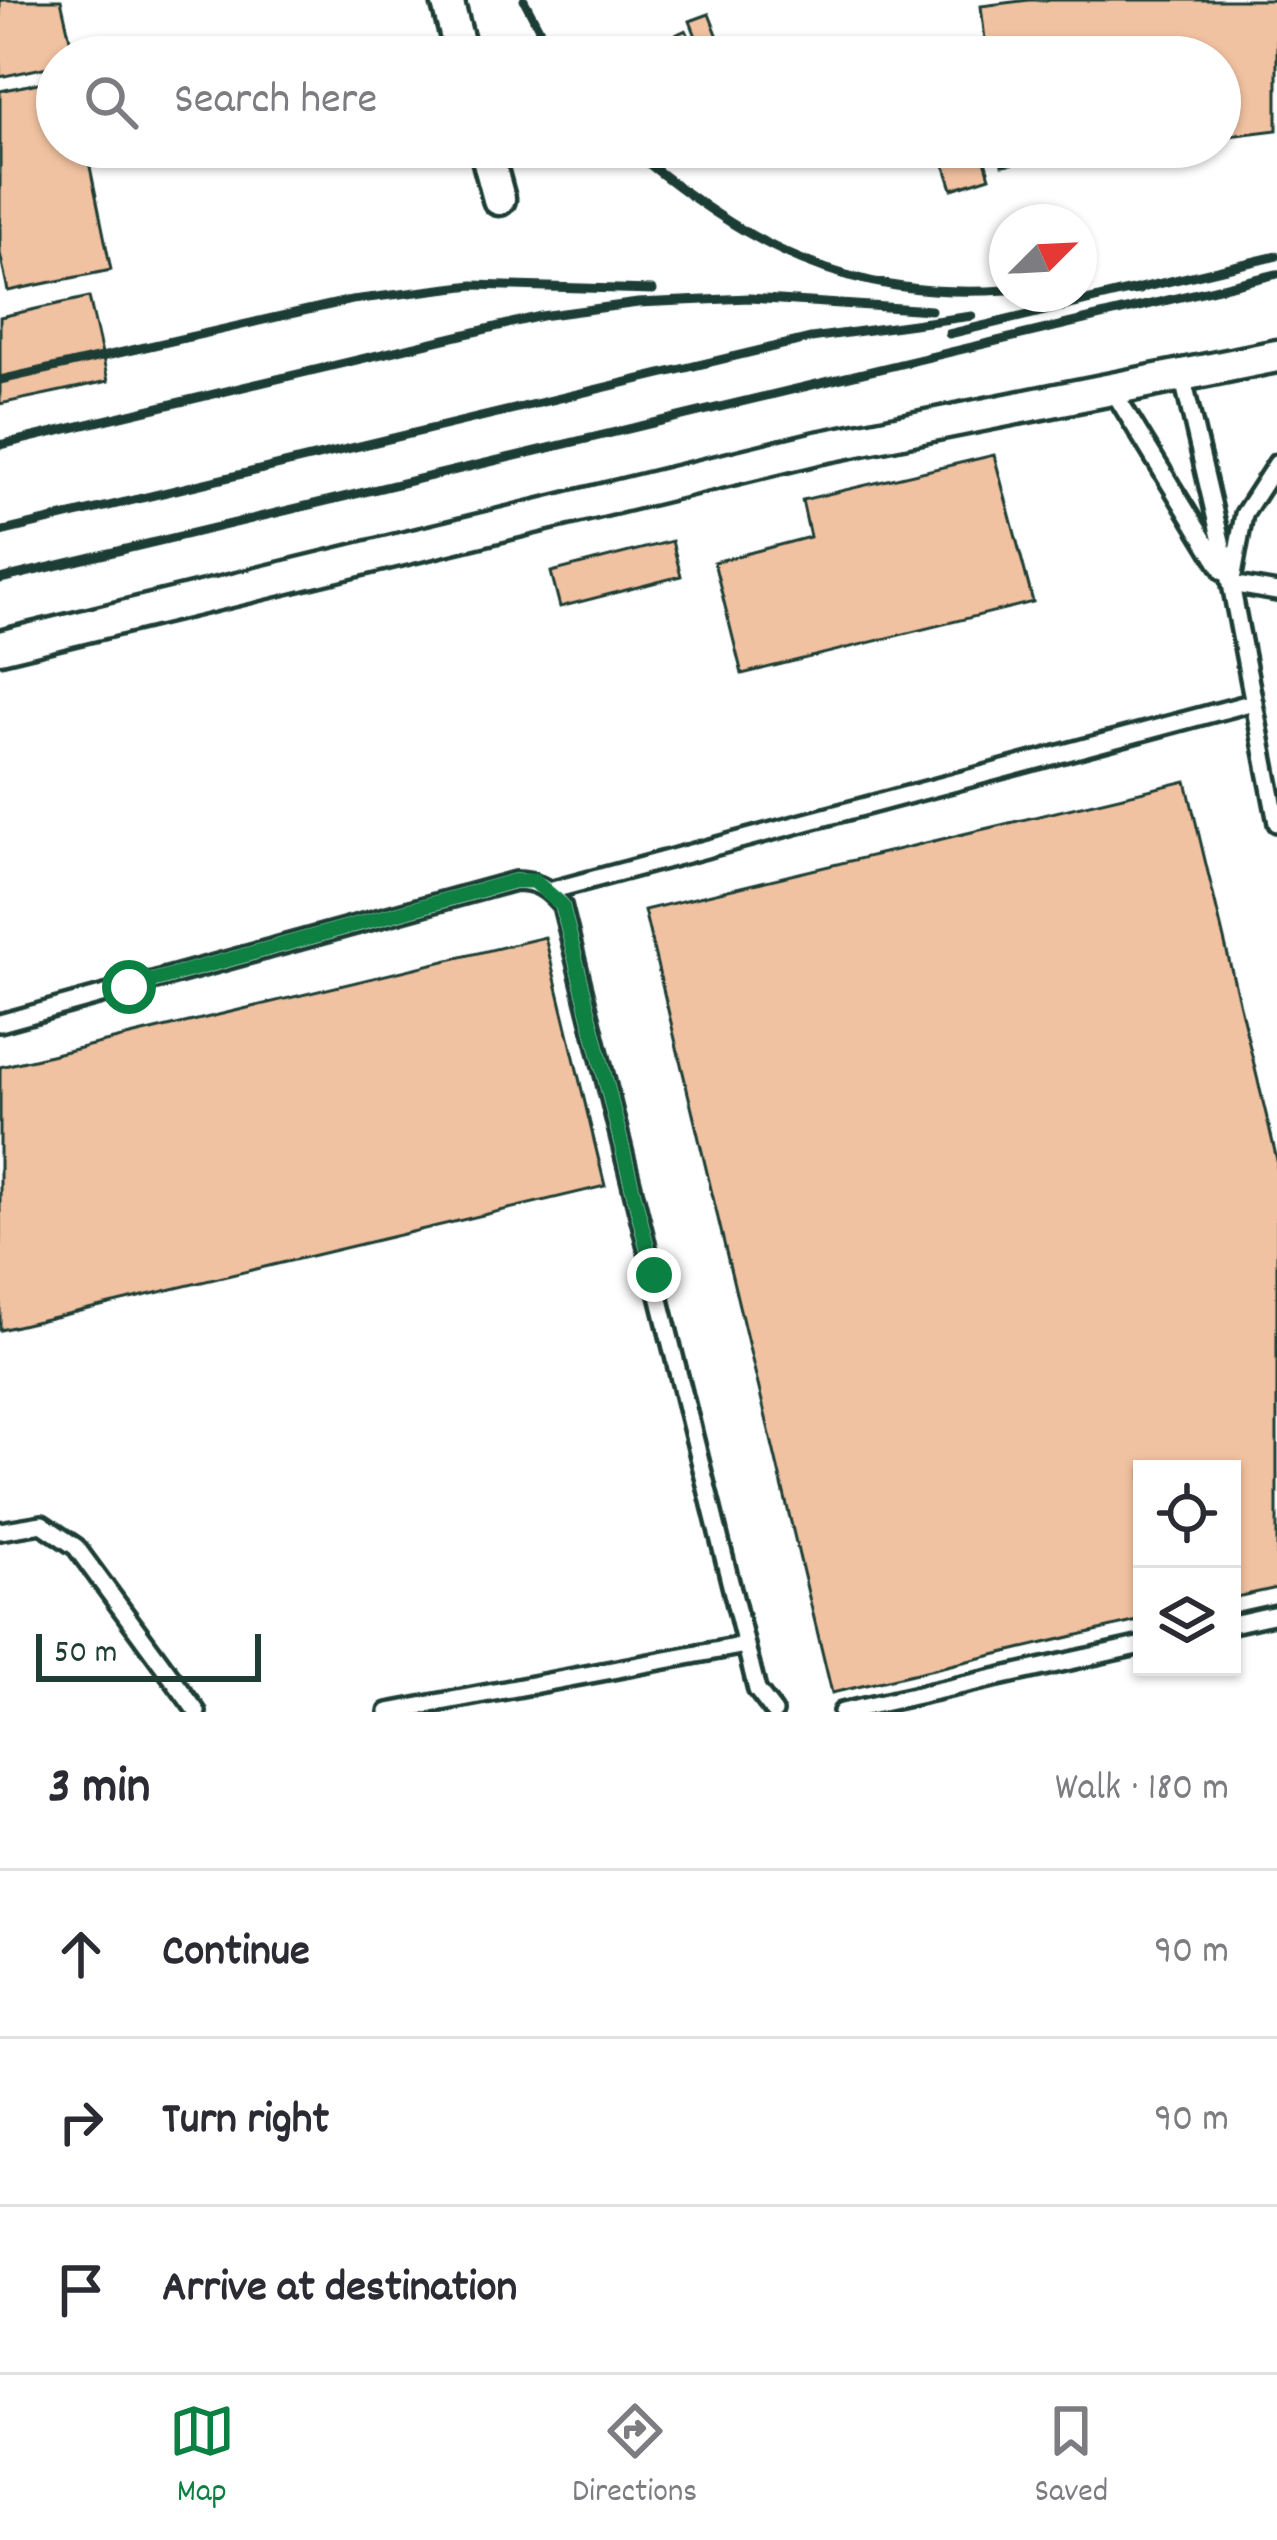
<!DOCTYPE html>
<html lang="en">
<head>
<meta charset="utf-8">
<style>
  body { margin:0; font-family:Dekko,sans-serif; background:#f2f2f3; color:#2b2b33 }
  .controls { position:absolute; right:36px; bottom:36px; display:grid; overflow:hidden; border-radius:0px; box-shadow:0 3px 9px #0004 }
  .controls button { width:108px; height:108px; display:grid; place-items:center; padding:0; border:0; border-bottom:3px solid #e1e1e2; background:#fff; color:#2b2b33; font:60px sans-serif }
  .compass { position:absolute; left:989px; top:204px; width:108px; height:108px; border-radius:50%; background:#fff; box-shadow:0 3px 9px #0004; rotate:66deg }
  .scale { position:absolute; left:36px; bottom:30px; width:225px; box-sizing:border-box; padding-left:12px; border:6px solid #1f3d34; border-top:0; font-size:33px; line-height:42px; white-space:nowrap; color:#1f3d34; -webkit-text-stroke:9px #fff; paint-order:stroke }
  .stop { position:absolute; width:36px; height:36px; margin:-27px; border:9px solid #0b8043; border-radius:50%; background:#fff }
  .stop.end { background:#0b8043; border-color:#fff; box-shadow:0 3px 12px #0008 }
  .list { margin:0; padding:0; list-style:none }
  h2 { display:flex; justify-content:space-between; align-items:center; height:156px; margin:0; padding:0 48px; font-size:51px }
  h2 small { font-size:39px; font-weight:400; color:#7c7c81 }
  .list li { display:grid; grid-template-columns:78px 1fr auto; gap:36px; align-items:center; box-sizing:border-box; height:168px; padding:0 48px; border-top:3px solid #e1e1e2 }
  .list b { display:block; font-size:45px; white-space:nowrap }
  .list em { font-size:39px; font-style:normal; color:#7c7c81 }
  .icon { flex:none; width:66px; height:66px; fill:none; stroke:currentColor; stroke-width:2; stroke-linecap:round; stroke-linejoin:round }
  .map { position:relative; flex:none; width:1277px; height:1712px; overflow:hidden }
  .search { position:absolute; background:#fff; box-shadow:0 3px 9px #0004; left:36px; right:36px; top:36px; height:132px; display:flex; align-items:center; gap:30px; box-sizing:border-box; padding:0 42px; border-radius:66px; color:#7c7c81; font-size:45px }
  .sheet { height:660px; background:#fff }
  nav { display:flex; justify-content:space-around; align-items:center; box-sizing:border-box; height:168px; border-top:3px solid #e1e1e2; background:#fff; font-size:33px; color:#7c7c81 }
  nav a { display:grid; justify-items:center; gap:6px }
  nav .on { color:#0b8043 }
  .map>svg:first-child { display:block }
  .building { fill:#f1c2a1; stroke:#1f3d34; stroke-width:3 }
  .lines { fill:none; stroke-linecap:round; stroke-linejoin:round }
  .lane-casing { stroke:#1f3d34; stroke-width:24 }
  .street-casing { stroke:#1f3d34; stroke-width:39 }
  .lane { stroke:#fff; stroke-width:15 }
  .street { stroke:#fff; stroke-width:30 }
  .rail { stroke:#1f3d34; stroke-width:9 }
  .route { stroke:#0b8043; stroke-width:15 }
</style>
</head>
<body>
<div class="map">
<svg width="1277" height="1712" viewBox="0 0 1277 1712">
  <rect width="100%" height="100%" fill="#fff"/>
  <filter id="ink" filterUnits="userSpaceOnUse"><feTurbulence type="fractalNoise" baseFrequency=".00833" numOctaves="2"/><feDisplacementMap in="SourceGraphic" scale="24" xChannelSelector="R" yChannelSelector="G"/><feConvolveMatrix kernelMatrix="1 2 1 2 8 2 1 2 1" color-interpolation-filters="sRGB"/></filter>
  <g filter="url(#ink)">
    <path class="building" d="M0,0H61L74,57H57V65L0,77Z
      M1029,0H1277V130L1220,137V57H987L981,6Z
      M709,14L726,57H704L690,21Z
      M686,30L690,39L656,56L652,46Z
      M57,79V147H86L111,270L8,291L0,253V91Z
      M954,147H981L990,177L952,189L940,151Z
      M999,147H1143L1002,165Z
      M89,297L108,381L0,404V317Z
      M994,455L1033,602L742,674L714,562L810,537L802,500Z
      M672,541L681,576L560,607L551,572Z
      M1186,781L1277,1160V1588L1232,1598V1469H1142V1620L832,1693L644,910Z
      M545,937L605,1186L0,1330V1067Z"/>
    <g class="lines">
      <defs>
        <path id="lane" d="M1182,375L1231,584L1277,823
          M1112,389L1223,571
          M1233,575L1244,514L1277,463
          M1231,584L1277,592
          M549,891L1254,702
          M0,1023L515,881C537,881 547,888 562,905L757,1690L774,1712
          M0,1531L42,1524L76,1547L197,1712
          M1232,1624L1277,1614
          M388,1712L746,1645
          M842,1712L1142,1645"/>
        <path id="street" d="M447,0L462,57
          M485,147L499,199
          M0,647L817,448L1277,356"/>
      </defs>
      <use href="#lane" class="lane-casing"/>
      <use href="#street" class="street-casing"/>
      <use href="#lane" class="lane"/>
      <use href="#street" class="street"/>
      <path class="rail" d="M524,0L554,57
        M628,147C750,247 844,300 1007,290
        M1140,290L1124,292L1277,256
        M949,334L1124,292
        M0,380L352,300L473,285L653,290
        M0,445L541,316L638,303L749,298L931,310
        M0,532L811,338L972,316
        M0,579L1277,274"/>
    </g>
  </g>
  <g class="lines" filter="url(#ink)">
    <path class="route" d="M129,987L514,881H534L562,905L654,1275"/>
  </g>
</svg>
<div class="controls">
<button><svg class="icon" aria-label="locate" viewBox="0 0 24 24"><circle cx="12" cy="12" r="6"/><path d="M12 2v4M12 18v4M2 12h4M18 12h4"/></svg></button>
<button><svg class="icon" aria-label="layers" viewBox="0 0 24 24"><path d="M12 4l9 5-9 5-9-5zM3 14l9 5 9-5"/></svg></button>
</div>
<svg class="compass" viewBox="-18 -18 36 36"><path d="M0-13l5 13h-10z" fill="#e53935"/><path d="M0 13l5-13h-10z" fill="#7c7c81"/></svg>
<div class="scale">50 m</div>
<div class="stop" style="left:129px;top:987px"></div>
<div class="stop end" style="left:654px;top:1275px"></div>
<div class="search"><svg class="icon" aria-label="search" viewBox="0 0 24 24"><circle cx="10" cy="10" r="6"/><path d="M15 15l6 6"/></svg>Search here</div>
</div>
<section class="sheet">
<h2>3 min<small>Walk · 180 m</small></h2>
<ul class="list">
<li><svg class="icon" aria-label="ahead" viewBox="0 0 24 24"><path d="M12 20V5M6 11l6-6 6 6"/></svg><div><b>Continue</b></div><em>90 m</em></li>
<li><svg class="icon" aria-label="right" viewBox="0 0 24 24"><path d="M7 20v-9h11M14 6l5 5-5 5"/></svg><div><b>Turn right</b></div><em>90 m</em></li>
<li><svg class="icon" aria-label="arrive" viewBox="0 0 24 24"><path d="M6 21V4h12l-3 4 3 4H6"/></svg><div><b>Arrive at destination</b></div></li>
</ul>
</section>
<nav>
<a class="on"><svg class="icon" aria-label="map" viewBox="0 0 24 24"><path d="M3 6l6-2 6 2 6-2v14l-6 2-6-2-6 2zM9 4v14M15 6v14"/></svg>Map</a>
<a><svg class="icon" aria-label="directions" viewBox="0 0 24 24"><path d="M12 3l9 9-9 9-9-9zM9 14v-3h6M13 9l2 2-2 2"/></svg>Directions</a>
<a><svg class="icon" aria-label="saved" viewBox="0 0 24 24"><path d="M7 4h10v16l-5-4-5 4z"/></svg>Saved</a>
</nav>
</body>
</html>
